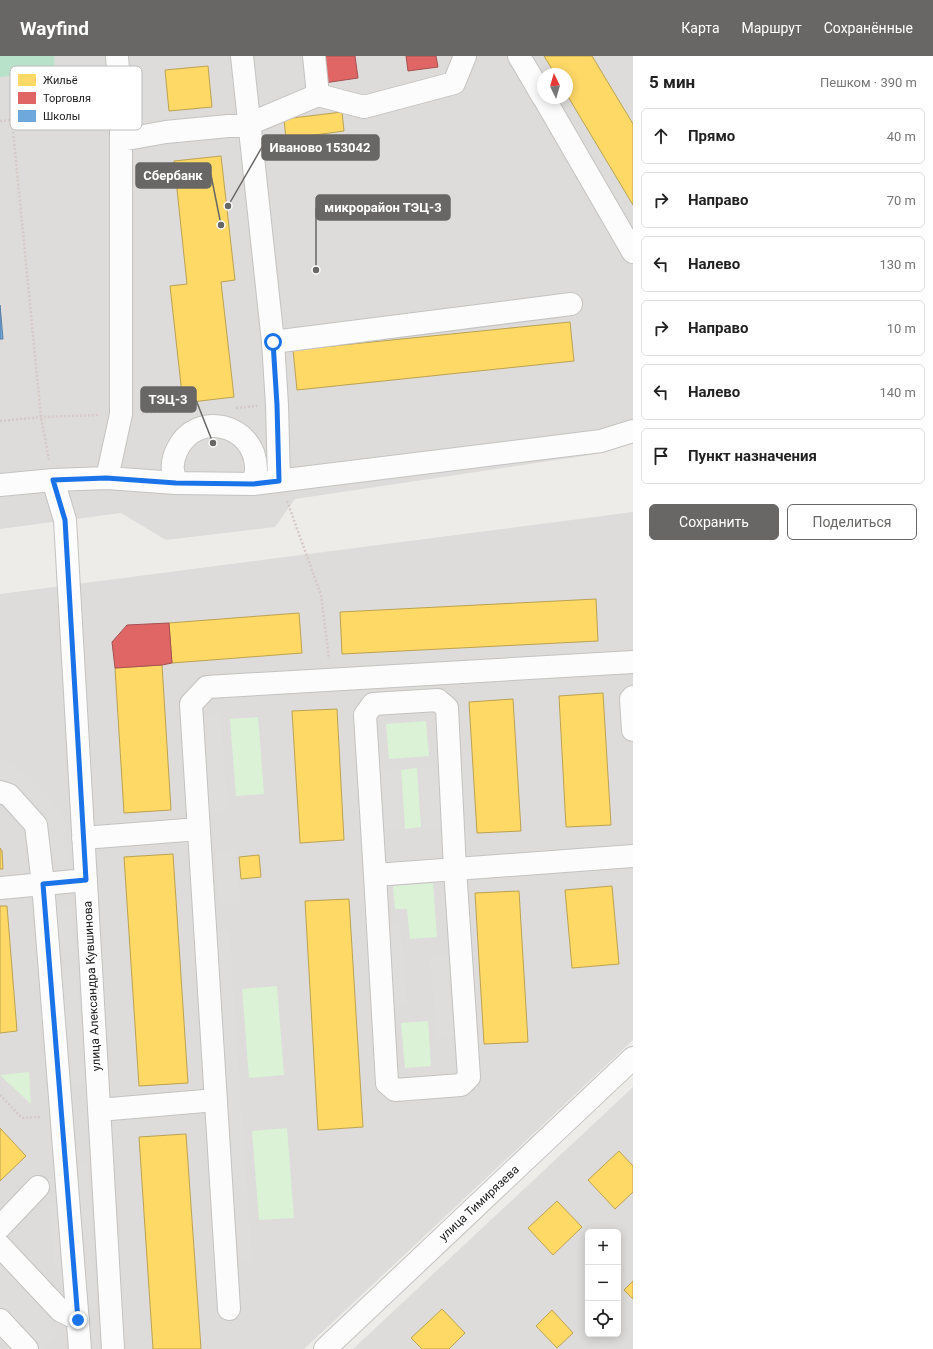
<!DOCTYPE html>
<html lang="ru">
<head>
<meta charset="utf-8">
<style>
  body { margin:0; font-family:Roboto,sans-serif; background:#f6f6f6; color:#222 }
  .controls { position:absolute; right:12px; bottom:12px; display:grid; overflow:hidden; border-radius:6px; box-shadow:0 2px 10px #0003 }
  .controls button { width:36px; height:36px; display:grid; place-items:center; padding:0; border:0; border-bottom:1px solid #e0e0e0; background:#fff; color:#222; font:20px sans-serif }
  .compass { position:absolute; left:537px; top:12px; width:36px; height:36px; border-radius:50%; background:#fff; box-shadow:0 2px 10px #0003; rotate:355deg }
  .stop { position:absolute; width:12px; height:12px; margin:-9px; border:3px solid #1a73e8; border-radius:50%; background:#fff }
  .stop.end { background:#1a73e8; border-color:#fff; box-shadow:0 1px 4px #0008 }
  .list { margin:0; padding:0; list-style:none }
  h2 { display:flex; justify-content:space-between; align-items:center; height:52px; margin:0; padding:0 16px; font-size:17px }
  h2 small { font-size:13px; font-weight:400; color:#767676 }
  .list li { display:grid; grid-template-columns:26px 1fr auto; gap:12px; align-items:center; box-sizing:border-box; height:56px; margin:0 8px 8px; padding:0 8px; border:1px solid #e0e0e0; border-radius:6px }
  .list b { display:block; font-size:15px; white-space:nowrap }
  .list em { font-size:13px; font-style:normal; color:#767676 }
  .actions { display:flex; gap:8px; padding:12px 16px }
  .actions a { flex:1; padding:9px 0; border:1px solid #686766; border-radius:6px; text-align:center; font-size:14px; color:#686766 }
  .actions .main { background:#686766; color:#fff }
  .icon { flex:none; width:22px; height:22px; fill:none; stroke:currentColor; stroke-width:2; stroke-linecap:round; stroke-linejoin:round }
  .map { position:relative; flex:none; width:633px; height:1293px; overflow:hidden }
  header { display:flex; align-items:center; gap:24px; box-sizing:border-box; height:56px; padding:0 20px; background:#686766; color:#fff }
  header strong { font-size:19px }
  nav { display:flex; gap:22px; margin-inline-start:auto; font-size:14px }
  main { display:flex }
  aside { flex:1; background:#fff }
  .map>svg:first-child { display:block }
  .residential { fill:#dddcda; fill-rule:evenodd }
  .park { fill:#dbf2d7 }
  .pitch { fill:#b8e2ca }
  .parking { fill:#dedddc }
  .homes { fill:#ffd966; stroke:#bca251 }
  .shops { fill:#e06666; stroke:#a65151 }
  .schools { fill:#6fa8dc; stroke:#577fa4 }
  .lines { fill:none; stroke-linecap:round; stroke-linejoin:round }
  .minor-casing { stroke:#c4c3c1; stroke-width:24 }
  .path { stroke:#d6c9c8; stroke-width:2.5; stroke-dasharray:2 2; stroke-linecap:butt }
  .minor { stroke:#fcfcfc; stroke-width:22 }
  .route { stroke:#1a73e8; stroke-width:5 }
  .labels { text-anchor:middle; stroke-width:4; stroke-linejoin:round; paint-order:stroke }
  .street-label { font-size:12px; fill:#202020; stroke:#fff }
  .key { fill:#fff; stroke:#bcbcbc; stroke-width:1 }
  .key-label { font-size:11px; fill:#202020 }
  .leader { fill:none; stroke:#686766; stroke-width:1.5 }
  .callout-dot { fill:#686766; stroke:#fff; stroke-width:1.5 }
  .callout { fill:#686766; stroke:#686766; stroke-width:1.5 }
  .callout-label { font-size:13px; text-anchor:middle; font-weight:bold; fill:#fff }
</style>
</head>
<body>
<header>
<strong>Wayfind</strong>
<nav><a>Карта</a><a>Маршрут</a><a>Сохранённые</a></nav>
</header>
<main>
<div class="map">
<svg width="633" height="1293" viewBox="0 0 633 1293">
  <rect width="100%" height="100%" fill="#eeece9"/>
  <path class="residential" d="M0,0H633V386L597,398L295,443L275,471L166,484L121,457L0,473ZM543,18H567V42H543Z
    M633,456V984L304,1293H0V538Z
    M633,1031V1293H353ZM588,1176H618V1278H588Z"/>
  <path class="park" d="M258,661L264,738L236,740L230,663Z
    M426,665L429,700L389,703L386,668Z
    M417,712L421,771L405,773L401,714Z
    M433,827L437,881L410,883L407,853H395L393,830Z
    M277,930L284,1019L249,1022L242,933Z
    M428,965L431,1010L405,1012L401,967Z
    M29,1016L31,1048L0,1019Z
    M287,1072L294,1162L259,1164L252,1075Z"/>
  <path class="pitch" d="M0,0H54L55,15L0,21Z"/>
  <path class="parking" d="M220,658L228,754L207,756L199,659Z
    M0,704L14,711L29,722L43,734L55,749L65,766L68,809L52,810L49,767L29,742L17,732L0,722Z
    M437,710L442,770L424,772L419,712Z
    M398,713L402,773L384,774L380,714Z
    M235,795L240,848L219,849L215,797Z
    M71,851L75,896L59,898L56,852Z
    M400,868L407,946L390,947L383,869Z
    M229,875L252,1205L232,1206L209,876Z
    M447,898L453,981L437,982L430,899Z
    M76,910L85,1028L69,1029L60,911Z
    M87,1110L97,1254L82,1256L71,1111Z
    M66,1146L71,1212L55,1213L50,1147Z
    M0,1203L55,1264L46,1273L54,1281L41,1293H39L0,1250Z"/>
  <path class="homes" d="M544,0H592L633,68V149L567,39V18H555Z
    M208,10L212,51L169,55L165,14Z
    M342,56L344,75L286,83L284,63Z
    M221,100L235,224L221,226L234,341L183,347L170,230L187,228L174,105Z
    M570,266L574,305L297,334L293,294Z
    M596,543L598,585L342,598L340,556Z
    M299,557L302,597L172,607L169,567Z
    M162,609L171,754L124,757L115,612Z
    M603,637L611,769L566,771L559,640Z
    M513,643L521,775L477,777L469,646Z
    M337,653L344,784L300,787L292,655Z
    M0,792L2,795L3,813H0Z
    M173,798L188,1027L139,1030L124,801Z
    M259,799L261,821L241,823L239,801Z
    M612,830L619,908L572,912L565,834Z
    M519,835L528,986L484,988L475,837Z
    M349,843L363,1071L318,1074L305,845Z
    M0,850H7L17,975L0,977Z
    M0,1072L26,1100L0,1125Z
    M186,1078L201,1293H153L139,1081Z
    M619,1095L633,1110V1136L615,1153L588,1124Z
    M557,1145L582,1171L553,1199L528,1172Z
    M633,1225V1243L624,1234Z
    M442,1253L465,1277L449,1293H422L411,1282Z
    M552,1254L573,1277L557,1292L536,1270Z"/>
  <path class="shops" d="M321,0H355L358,22L324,27Z
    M406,0H436L438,11L408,15Z
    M169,567L172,607L162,609L115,612L112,586L127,569Z"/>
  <path class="schools" d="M0,249L3,283H0Z"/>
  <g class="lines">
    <defs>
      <path id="minor" d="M242,0L273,286L277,349L279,425
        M519,0L543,41
        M318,39L364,51L454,27L465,0
        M544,42L633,196
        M121,84L166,76L249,68L318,39L314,0
        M273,286L571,248
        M107,422L121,358V55L117,0
        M53,424L65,464L113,1293
        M176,427C175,423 174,419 173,415C172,408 174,400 177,394C196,353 256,368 256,413C256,417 254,423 253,428
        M0,429L53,424L107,422L176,427L253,428L601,385L633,375
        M633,641L631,643L633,674
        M0,736L9,739L36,769L43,828L80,1293
        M83,782L199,773
        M375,819L387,1027L395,1034L461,1029L469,1021L455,813L447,652L438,644L373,648L365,659L375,819L633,800
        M0,832L86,824
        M99,1054L216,1044
        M0,1171L38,1131
        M0,1190L61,1255L78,1263
        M229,1253L191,648L207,631L633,606
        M0,1264L27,1293
        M325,1293L633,1002"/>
    </defs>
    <use href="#minor" class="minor-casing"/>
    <path class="path" d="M12,64L41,361L49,404
      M0,65L99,57
      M236,352L257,350
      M142,357L187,354
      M0,365L41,361L99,359
      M287,445L321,539L329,603
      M0,1039L22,1062L41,1061"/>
    <use href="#minor" class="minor"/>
  </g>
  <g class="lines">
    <path class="route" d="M78,1264L43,828L86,824L65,464L53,424L106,422L176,427L253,428L279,425L277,349L273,286"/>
  </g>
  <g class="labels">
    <g class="street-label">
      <text transform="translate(92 930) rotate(-93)" y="4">улица Александра Кувшинова</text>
      <text transform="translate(479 1147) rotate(-43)" y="4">улица Тимирязева</text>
    </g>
  </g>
  <rect x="10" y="10" width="132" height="64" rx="6" class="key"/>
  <rect x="18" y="18" width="18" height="12" fill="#ffd966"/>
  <rect x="18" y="36" width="18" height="12" fill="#e06666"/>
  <rect x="18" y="54" width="18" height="12" fill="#6fa8dc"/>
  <g class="key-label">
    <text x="43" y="28">Жильё</text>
    <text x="43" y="46">Торговля</text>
    <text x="43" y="64">Школы</text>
  </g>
  <path class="leader" d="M228 150L262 91M221 169L211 119M316 214L316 152M213 387L196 344"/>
  <g class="callout-dot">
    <circle cx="228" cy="150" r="4"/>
    <circle cx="221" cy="169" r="4"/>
    <circle cx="316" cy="214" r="4"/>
    <circle cx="213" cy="387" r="4"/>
  </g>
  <g class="callout">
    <rect x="262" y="79" width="117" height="25" rx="4"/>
    <rect x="136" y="107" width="75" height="25" rx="4"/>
    <rect x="316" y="139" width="134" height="25" rx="4"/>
    <rect x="141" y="331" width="55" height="25" rx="4"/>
  </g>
  <g class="callout-label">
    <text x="320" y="96">Иваново 153042</text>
    <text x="173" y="124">Сбербанк</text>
    <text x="383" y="156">микрорайон ТЭЦ-3</text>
    <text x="168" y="348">ТЭЦ-3</text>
  </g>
</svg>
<div class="controls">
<button>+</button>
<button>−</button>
<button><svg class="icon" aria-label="locate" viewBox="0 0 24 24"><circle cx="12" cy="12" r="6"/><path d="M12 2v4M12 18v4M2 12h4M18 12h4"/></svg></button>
</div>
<svg class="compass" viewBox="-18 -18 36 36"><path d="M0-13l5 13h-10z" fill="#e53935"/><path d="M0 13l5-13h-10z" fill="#767676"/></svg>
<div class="stop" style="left:273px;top:286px"></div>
<div class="stop end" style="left:78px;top:1264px"></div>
</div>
<aside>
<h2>5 мин<small>Пешком · 390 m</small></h2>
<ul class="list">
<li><svg class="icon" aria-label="ahead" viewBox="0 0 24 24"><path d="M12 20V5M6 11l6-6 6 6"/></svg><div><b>Прямо</b></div><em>40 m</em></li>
<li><svg class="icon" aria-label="right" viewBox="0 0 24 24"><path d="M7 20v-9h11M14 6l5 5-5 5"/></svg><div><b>Направо</b></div><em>70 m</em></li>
<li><svg class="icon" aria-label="left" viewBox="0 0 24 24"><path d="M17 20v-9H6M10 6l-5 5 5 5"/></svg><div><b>Налево</b></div><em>130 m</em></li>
<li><svg class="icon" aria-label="right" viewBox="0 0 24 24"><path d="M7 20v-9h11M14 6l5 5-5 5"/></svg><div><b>Направо</b></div><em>10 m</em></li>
<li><svg class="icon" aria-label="left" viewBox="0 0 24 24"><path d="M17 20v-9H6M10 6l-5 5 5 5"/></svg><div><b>Налево</b></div><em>140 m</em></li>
<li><svg class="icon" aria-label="arrive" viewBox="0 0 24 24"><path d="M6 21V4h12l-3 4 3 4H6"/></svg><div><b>Пункт назначения</b></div></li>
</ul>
<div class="actions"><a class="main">Сохранить</a><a>Поделиться</a></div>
</aside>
</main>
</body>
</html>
